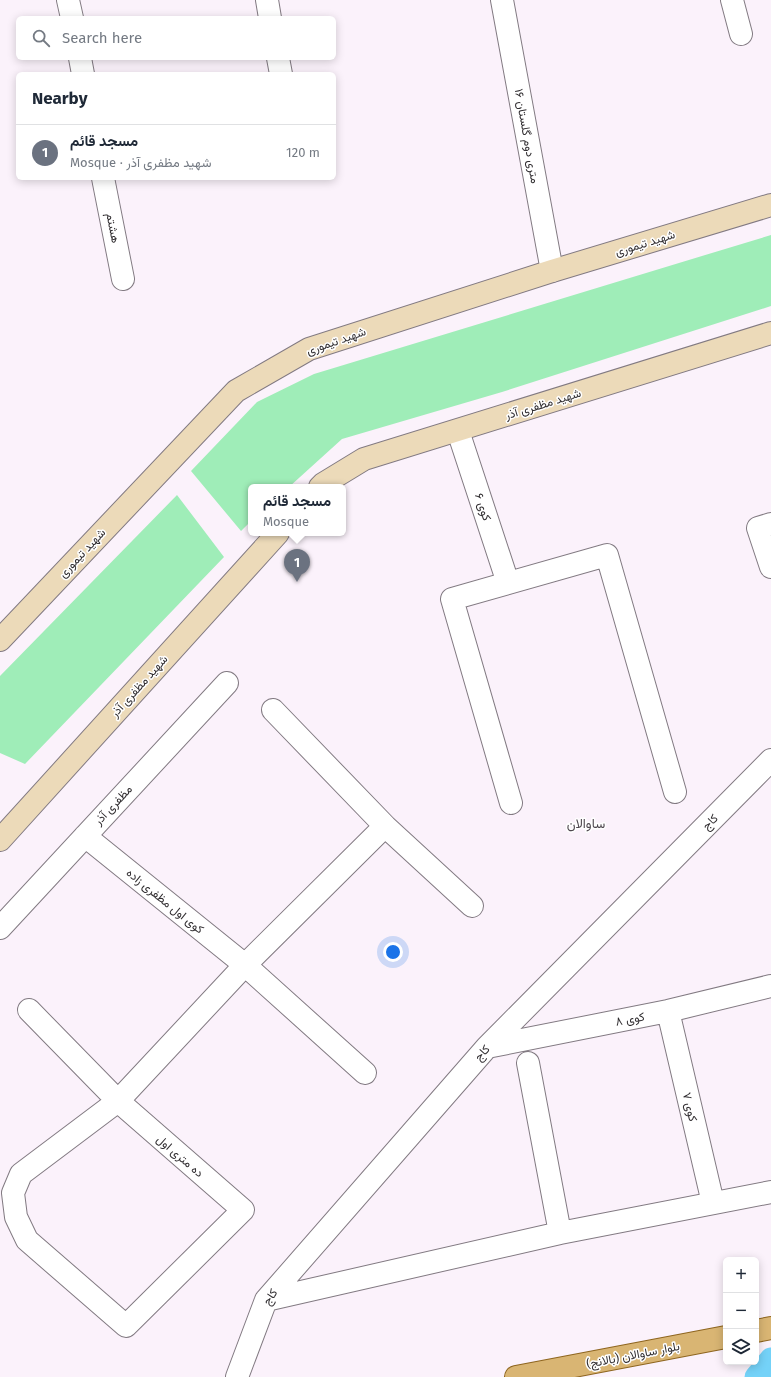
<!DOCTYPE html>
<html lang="en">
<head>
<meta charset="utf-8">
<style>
  body { margin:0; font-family:"Fira Sans",Vazirmatn,sans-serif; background:#f6f6f7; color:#1f2937 }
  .controls { position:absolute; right:12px; bottom:12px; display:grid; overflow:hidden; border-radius:6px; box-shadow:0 2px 10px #0003 }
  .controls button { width:36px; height:36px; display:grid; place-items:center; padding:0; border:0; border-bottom:1px solid #e0e1e3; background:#fff; color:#1f2937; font:20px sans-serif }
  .you { position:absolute; left:393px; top:952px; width:14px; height:14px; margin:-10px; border:3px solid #fff; border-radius:50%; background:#1a73e8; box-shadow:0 0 0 6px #1a73e833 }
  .badge { display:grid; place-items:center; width:26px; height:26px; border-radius:50%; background:#6d5a28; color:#fff; font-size:13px; font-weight:700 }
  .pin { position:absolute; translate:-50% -33px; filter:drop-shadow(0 1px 2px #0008) }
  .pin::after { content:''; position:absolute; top:21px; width:14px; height:12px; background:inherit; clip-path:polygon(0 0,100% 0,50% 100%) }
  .popup { position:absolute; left:248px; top:484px; width:98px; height:52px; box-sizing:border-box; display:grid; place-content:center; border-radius:6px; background:#fff; filter:drop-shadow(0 1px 3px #0005); font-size:13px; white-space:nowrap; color:#747a83 }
  .popup b { font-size:15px; color:#1f2937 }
  .popup::after { content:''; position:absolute; left:50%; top:100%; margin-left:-8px; border:8px solid transparent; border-top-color:#fff }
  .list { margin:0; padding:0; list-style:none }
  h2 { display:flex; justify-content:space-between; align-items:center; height:52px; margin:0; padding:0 16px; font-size:17px }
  h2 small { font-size:13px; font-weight:400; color:#747a83 }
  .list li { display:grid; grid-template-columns:26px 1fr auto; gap:12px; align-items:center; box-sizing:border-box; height:56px; padding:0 16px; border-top:1px solid #e0e1e3 }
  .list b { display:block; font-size:15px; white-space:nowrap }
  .list p { margin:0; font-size:13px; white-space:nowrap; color:#747a83 }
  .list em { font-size:13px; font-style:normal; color:#747a83 }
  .icon { flex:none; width:22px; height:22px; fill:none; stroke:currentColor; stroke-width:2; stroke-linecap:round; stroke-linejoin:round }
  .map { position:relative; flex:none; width:771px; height:1377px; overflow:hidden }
  .search { position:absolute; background:#fff; box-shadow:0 2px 10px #0003; left:16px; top:16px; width:320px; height:44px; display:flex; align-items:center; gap:10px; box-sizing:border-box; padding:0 14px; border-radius:6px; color:#747a83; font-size:15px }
  .panel { position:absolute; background:#fff; box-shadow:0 2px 10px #0003; left:16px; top:72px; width:320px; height:108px; border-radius:6px }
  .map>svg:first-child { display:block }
  .green { fill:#9fedb8 }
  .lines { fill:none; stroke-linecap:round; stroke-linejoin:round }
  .canal { stroke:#74d2f8; stroke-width:23 }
  .minor-casing { stroke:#827a82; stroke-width:24 }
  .secondary-casing { stroke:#827a82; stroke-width:24 }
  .primary-casing { stroke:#8e651f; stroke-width:24 }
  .minor { stroke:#fff; stroke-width:22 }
  .secondary { stroke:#ecdab9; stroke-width:22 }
  .primary { stroke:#d9b573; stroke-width:22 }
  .labels { text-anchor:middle; stroke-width:3; stroke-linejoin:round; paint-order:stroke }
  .street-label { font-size:12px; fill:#312e31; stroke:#fff }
  .neighbourhood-label { font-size:13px; fill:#4d464d; stroke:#fff }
</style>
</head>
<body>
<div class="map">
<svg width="771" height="1377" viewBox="0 0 771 1377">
  <rect width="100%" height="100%" fill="#fbf2fb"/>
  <path class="green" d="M771,235V306L502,392L342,439L289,487H251V521L241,531L191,471L257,402L314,374Z
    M177,495L224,557L25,764L0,753V676Z"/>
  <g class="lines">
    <path class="canal" d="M756,1377L771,1359"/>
    <defs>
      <path id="minor" d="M68,0L72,18
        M267,0L270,18
        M502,0L552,271
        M732,0L741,34
        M80,58L83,74
        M278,58L281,74
        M103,178L123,279
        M458,431L508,583
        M771,524L758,528L771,567
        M511,803L452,599L607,555L675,792
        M385,826L472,906
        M85,836L245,965L365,1073
        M0,928L227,683
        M29,1010L118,1101L243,1210L126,1326L27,1240L16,1217L13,1193L21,1174L118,1101L245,965L385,826L273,710
        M668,1011L713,1203
        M487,1047L668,1011L771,986
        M528,1063L560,1233
        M266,1300L560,1233L771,1192
        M237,1377L266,1300L487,1047L771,760"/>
      <path id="secondary" d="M320,487L323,484L364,459L771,333
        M0,640L236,391L309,349L552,271L771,205
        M0,840L278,533"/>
      <path id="primary" d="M756,1331L771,1328
        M516,1377L726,1337"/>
    </defs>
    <use href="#minor" class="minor-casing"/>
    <use href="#secondary" class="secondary-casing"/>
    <use href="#primary" class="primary-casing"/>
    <use href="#minor" class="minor"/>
    <use href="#secondary" class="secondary"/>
    <use href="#primary" class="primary"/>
  </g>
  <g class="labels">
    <g class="street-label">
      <text transform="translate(527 136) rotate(80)" y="4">۱۶ متری دوم گلستان</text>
      <text transform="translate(113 228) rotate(79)" y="4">هشتم</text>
      <text transform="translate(645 243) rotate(-17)" y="4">شهید تیموری</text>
      <text transform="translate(336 341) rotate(-19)" y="4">شهید تیموری</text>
      <text transform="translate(543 404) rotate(-17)" y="4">شهید مظفری آذر</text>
      <text transform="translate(483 507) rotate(72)" y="4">کوی ۶</text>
      <text transform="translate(82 553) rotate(-47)" y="4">شهید تیموری</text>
      <text transform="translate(139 686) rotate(-48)" y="4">شهید مظفری آذر</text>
      <text transform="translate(113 805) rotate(-47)" y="4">مظفری آذر</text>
      <text transform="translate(710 822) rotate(-45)" y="4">کاج</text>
      <text transform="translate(165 901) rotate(39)" y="4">کوی اول مظفری زاده</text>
      <text transform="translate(630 1019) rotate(-11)" y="4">کوی ۸</text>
      <text transform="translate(482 1053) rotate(-48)" y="4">کاج</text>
      <text transform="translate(690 1107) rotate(77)" y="4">کوی ۷</text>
      <text transform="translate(180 1156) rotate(41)" y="4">ده متری اول</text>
      <text transform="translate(270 1297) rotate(-56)" y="4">کاج</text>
      <text transform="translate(633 1355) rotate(-11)" y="4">بلوار ساوالان (بالانج)</text>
    </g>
    <g class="neighbourhood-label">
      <text x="586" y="828">ساوالان</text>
    </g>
  </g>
</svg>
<div class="controls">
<button>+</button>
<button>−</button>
<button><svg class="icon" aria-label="layers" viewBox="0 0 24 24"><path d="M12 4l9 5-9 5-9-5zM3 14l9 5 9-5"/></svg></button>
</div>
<div class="you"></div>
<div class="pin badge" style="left:297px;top:582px;background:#6b7280">1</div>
<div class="popup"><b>مسجد قائم</b>Mosque</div>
<div class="search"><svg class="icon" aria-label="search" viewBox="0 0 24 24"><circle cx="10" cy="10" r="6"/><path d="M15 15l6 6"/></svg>Search here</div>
<section class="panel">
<h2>Nearby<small></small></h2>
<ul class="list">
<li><span class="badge" style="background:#6b7280">1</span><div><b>مسجد قائم</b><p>Mosque · شهید مظفری آذر</p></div><em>120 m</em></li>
</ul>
</section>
</div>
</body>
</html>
